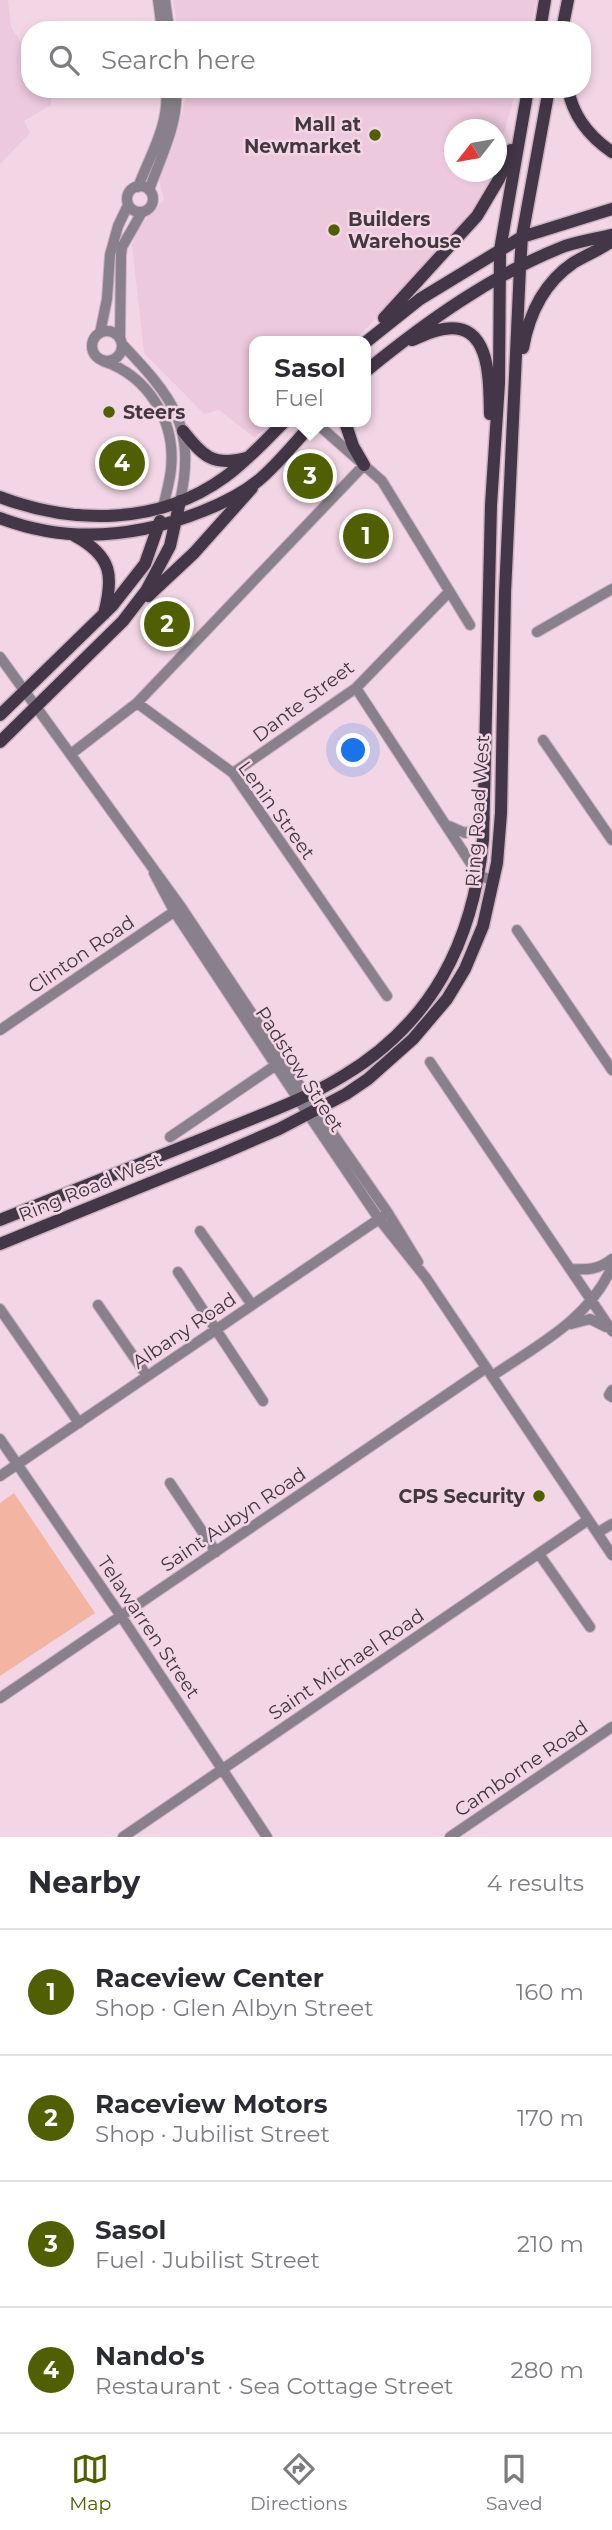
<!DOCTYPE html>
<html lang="en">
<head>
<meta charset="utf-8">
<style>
  body { margin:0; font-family:Montserrat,sans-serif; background:#f7f7f7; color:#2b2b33 }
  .compass { position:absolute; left:444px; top:119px; width:63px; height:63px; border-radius:50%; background:#fff; box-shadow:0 4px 10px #0003; rotate:239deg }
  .you { position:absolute; left:354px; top:751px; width:24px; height:24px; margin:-18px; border:5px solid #fff; border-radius:50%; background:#1a73e8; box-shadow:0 0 0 10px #1a73e833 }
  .badge { display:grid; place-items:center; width:46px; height:46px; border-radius:50%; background:#4f5f02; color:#fff; font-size:23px; font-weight:700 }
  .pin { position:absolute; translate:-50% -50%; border:4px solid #fff; box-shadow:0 2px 7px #0006 }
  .popup { position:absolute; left:249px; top:336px; width:122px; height:91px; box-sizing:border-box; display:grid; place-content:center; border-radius:14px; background:#fff; filter:drop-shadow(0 2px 5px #0005); font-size:23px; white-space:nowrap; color:#7c7c81 }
  .popup b { font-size:26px; color:#2b2b33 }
  .popup::after { content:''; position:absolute; left:50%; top:100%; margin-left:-14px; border:14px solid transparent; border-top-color:#fff }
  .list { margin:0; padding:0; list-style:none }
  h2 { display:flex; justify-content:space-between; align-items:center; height:91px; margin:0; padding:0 28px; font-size:30px }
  h2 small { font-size:23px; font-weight:400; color:#7c7c81 }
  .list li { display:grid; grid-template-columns:46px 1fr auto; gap:21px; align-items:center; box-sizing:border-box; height:126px; padding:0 28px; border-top:2px solid #e1e1e2 }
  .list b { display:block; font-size:26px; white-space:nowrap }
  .list p { margin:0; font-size:23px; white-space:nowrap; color:#7c7c81 }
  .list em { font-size:23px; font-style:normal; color:#7c7c81 }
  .icon { flex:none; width:38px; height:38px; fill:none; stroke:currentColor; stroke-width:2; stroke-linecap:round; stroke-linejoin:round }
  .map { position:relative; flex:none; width:612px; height:1837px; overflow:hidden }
  .search { position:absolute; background:#fff; box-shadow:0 4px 10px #0003; left:21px; right:21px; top:21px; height:77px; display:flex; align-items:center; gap:18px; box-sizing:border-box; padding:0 24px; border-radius:28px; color:#7c7c81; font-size:26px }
  .sheet { height:595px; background:#fff }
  nav { display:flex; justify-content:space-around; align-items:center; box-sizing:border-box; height:98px; border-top:2px solid #e1e1e2; background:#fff; font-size:19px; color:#7c7c81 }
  nav a { display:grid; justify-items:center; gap:4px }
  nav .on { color:#4f5f02 }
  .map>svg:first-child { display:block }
  .built { fill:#edc9dd }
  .green { fill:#f3b5a1 }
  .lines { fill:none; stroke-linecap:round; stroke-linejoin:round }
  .minor-casing { stroke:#ccb3c1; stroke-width:12 }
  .major-casing { stroke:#ccb3c1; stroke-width:15 }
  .minor { stroke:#88818b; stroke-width:10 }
  .major { stroke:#423647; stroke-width:12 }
  .poi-dot { fill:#4f5f02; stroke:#f3d6e6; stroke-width:2.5 }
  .labels { text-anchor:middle; stroke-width:5; stroke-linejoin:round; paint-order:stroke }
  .poi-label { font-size:19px; font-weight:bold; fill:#42373d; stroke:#f3d6e6; text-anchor:end }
  .street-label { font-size:19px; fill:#42373d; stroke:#f3d6e6 }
</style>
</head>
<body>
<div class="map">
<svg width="612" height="1837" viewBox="0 0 612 1837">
  <rect width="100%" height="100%" fill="#f3d6e6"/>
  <path class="built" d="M0,0H8L11,27L30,56V89H52L51,105L24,121L30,133L0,164Z
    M173,0H537L530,30H178Z
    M186,89H516L497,159L496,130H454V172H493L481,204L446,247L354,341H254V422H273L255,438L219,410L204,414L144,353L132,245L138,228L164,199L159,179L173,145L187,95Z"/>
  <path class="green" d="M14,1493L95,1613L0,1676V1503Z"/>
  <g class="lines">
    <defs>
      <path id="minor" d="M158,0L162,30H173
        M165,0L169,29
        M127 199a13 13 0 1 1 26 0a13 13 0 1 1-26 0Z
        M138,187C150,156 170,123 166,89
        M149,190C160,159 179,123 176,89
        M92 346a15 15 0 1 1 30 0a15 15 0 1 1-30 0Z
        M100,333L107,299L110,255L118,226L128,205
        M120,339L121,255L122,247L142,212
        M122,344C171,396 197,425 180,501
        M103,361C148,376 176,421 171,469C170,481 166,494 163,507
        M315,422L382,481L470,625
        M537,632L612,589
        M0,657L181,907L306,1095L388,1213L418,1262
        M356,688L479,876L494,880
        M137,703L233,773L387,996
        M543,740L612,840
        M71,754L137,703L364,465
        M233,773L356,688L449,592
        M449,826L465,833L476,829L485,818
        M154,873L174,911L298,1099L379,1219L426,1278L612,1555
        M517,930L612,1070
        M0,1030L178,909
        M430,1062L612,1331
        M170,1137L276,1065
        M200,1231L252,1305
        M570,1269C587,1270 598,1270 612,1259
        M178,1272L263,1401
        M98,1305L147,1376
        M0,1309L79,1423
        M571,1324L590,1319L606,1327
        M492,1376C538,1345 589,1319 612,1267
        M612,1390L609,1395L612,1397
        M0,1439L121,1616L267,1837
        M0,1476L382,1217
        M170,1483L216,1552
        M597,1533L612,1524
        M539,1554L590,1627
        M0,1698L486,1368
        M123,1837L588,1520
        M450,1837L612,1727"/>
      <path id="major" d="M540,30L545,0
        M562,30L568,0
        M568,89C573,116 590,137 612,152
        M384,318L477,216L499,179L511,150
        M412,340C423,336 433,330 444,329C492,321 489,383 490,414
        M366,342L420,299L522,237L612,209
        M523,348C529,314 544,283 573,263C586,255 600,250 612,241
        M366,371C426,322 493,274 565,246C580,241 597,238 612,235
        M345,422L353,446L364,465
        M183,431C203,456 213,467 246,458
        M0,497C74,525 159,525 225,477C247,461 265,441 284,422
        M0,518C68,544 136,538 203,511C221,504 243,493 259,480C279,463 296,441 314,422
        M75,536C112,556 114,576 104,614
        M148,596L194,553L252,488
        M0,715L112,606L145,564L160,521
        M0,742L123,621L146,591L170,546L180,501
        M0,1220C69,1192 138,1164 207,1137C252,1118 301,1102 343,1076C432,1023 473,942 483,840L491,505L499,383L500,250L528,89
        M0,1244L219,1155L279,1129L346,1094L368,1079L413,1039L447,999L465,969L483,926L497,863L501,813L505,593L520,267L522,237L549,89"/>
    </defs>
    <use href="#minor" class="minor-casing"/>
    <use href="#major" class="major-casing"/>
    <use href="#minor" class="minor"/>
    <use href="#major" class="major"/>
  </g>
  <g class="poi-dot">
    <circle cx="375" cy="135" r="7"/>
    <circle cx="334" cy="230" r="7"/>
    <circle cx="109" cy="412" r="7"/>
    <circle cx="539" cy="1496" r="7"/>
  </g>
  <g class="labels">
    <g class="poi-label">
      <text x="361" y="131">Mall at<tspan x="361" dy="22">Newmarket</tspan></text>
      <text x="348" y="226" text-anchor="start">Builders<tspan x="348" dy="22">Warehouse</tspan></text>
      <text x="123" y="419" text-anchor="start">Steers</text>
      <text x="525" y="1503">CPS Security</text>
    </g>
    <g class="street-label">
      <text transform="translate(303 701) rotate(-37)" y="7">Dante Street</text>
      <text transform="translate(277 810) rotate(54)" y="7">Lenin Street</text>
      <text transform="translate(477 811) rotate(-86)" y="7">Ring Road West</text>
      <text transform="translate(81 954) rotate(-34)" y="7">Clinton Road</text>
      <text transform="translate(300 1069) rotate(57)" y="7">Padstow Street</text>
      <text transform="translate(90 1187) rotate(-22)" y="7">Ring Road West</text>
      <text transform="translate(184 1330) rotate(-34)" y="7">Albany Road</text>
      <text transform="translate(233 1519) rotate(-34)" y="7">Saint Aubyn Road</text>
      <text transform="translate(149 1627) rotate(56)" y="7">Telawarren Street</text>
      <text transform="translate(346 1664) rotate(-34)" y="7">Saint Michael Road</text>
      <text transform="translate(521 1768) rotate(-34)" y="7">Camborne Road</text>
    </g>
  </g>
</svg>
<svg class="compass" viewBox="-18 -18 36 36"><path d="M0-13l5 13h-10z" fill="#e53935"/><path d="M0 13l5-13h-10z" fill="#7c7c81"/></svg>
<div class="you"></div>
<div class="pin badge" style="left:366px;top:536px">1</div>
<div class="pin badge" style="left:167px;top:624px">2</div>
<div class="pin badge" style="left:310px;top:476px">3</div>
<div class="popup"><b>Sasol</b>Fuel</div>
<div class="pin badge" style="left:122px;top:463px">4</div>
<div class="search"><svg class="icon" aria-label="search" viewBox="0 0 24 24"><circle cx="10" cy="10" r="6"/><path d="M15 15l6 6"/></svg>Search here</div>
</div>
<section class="sheet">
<h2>Nearby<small>4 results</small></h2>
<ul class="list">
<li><span class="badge">1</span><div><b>Raceview Center</b><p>Shop · Glen Albyn Street</p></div><em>160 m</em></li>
<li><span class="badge">2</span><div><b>Raceview Motors</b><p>Shop · Jubilist Street</p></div><em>170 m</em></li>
<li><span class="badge">3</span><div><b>Sasol</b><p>Fuel · Jubilist Street</p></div><em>210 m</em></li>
<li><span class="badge">4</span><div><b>Nando's</b><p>Restaurant · Sea Cottage Street</p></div><em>280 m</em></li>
</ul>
</section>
<nav>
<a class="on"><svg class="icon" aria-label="map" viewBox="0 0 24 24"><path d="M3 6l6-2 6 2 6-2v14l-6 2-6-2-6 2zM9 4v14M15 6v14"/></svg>Map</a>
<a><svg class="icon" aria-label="directions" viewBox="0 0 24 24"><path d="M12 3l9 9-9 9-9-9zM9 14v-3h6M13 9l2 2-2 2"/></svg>Directions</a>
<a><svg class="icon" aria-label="saved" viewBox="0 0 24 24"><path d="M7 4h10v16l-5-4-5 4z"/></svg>Saved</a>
</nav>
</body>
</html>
